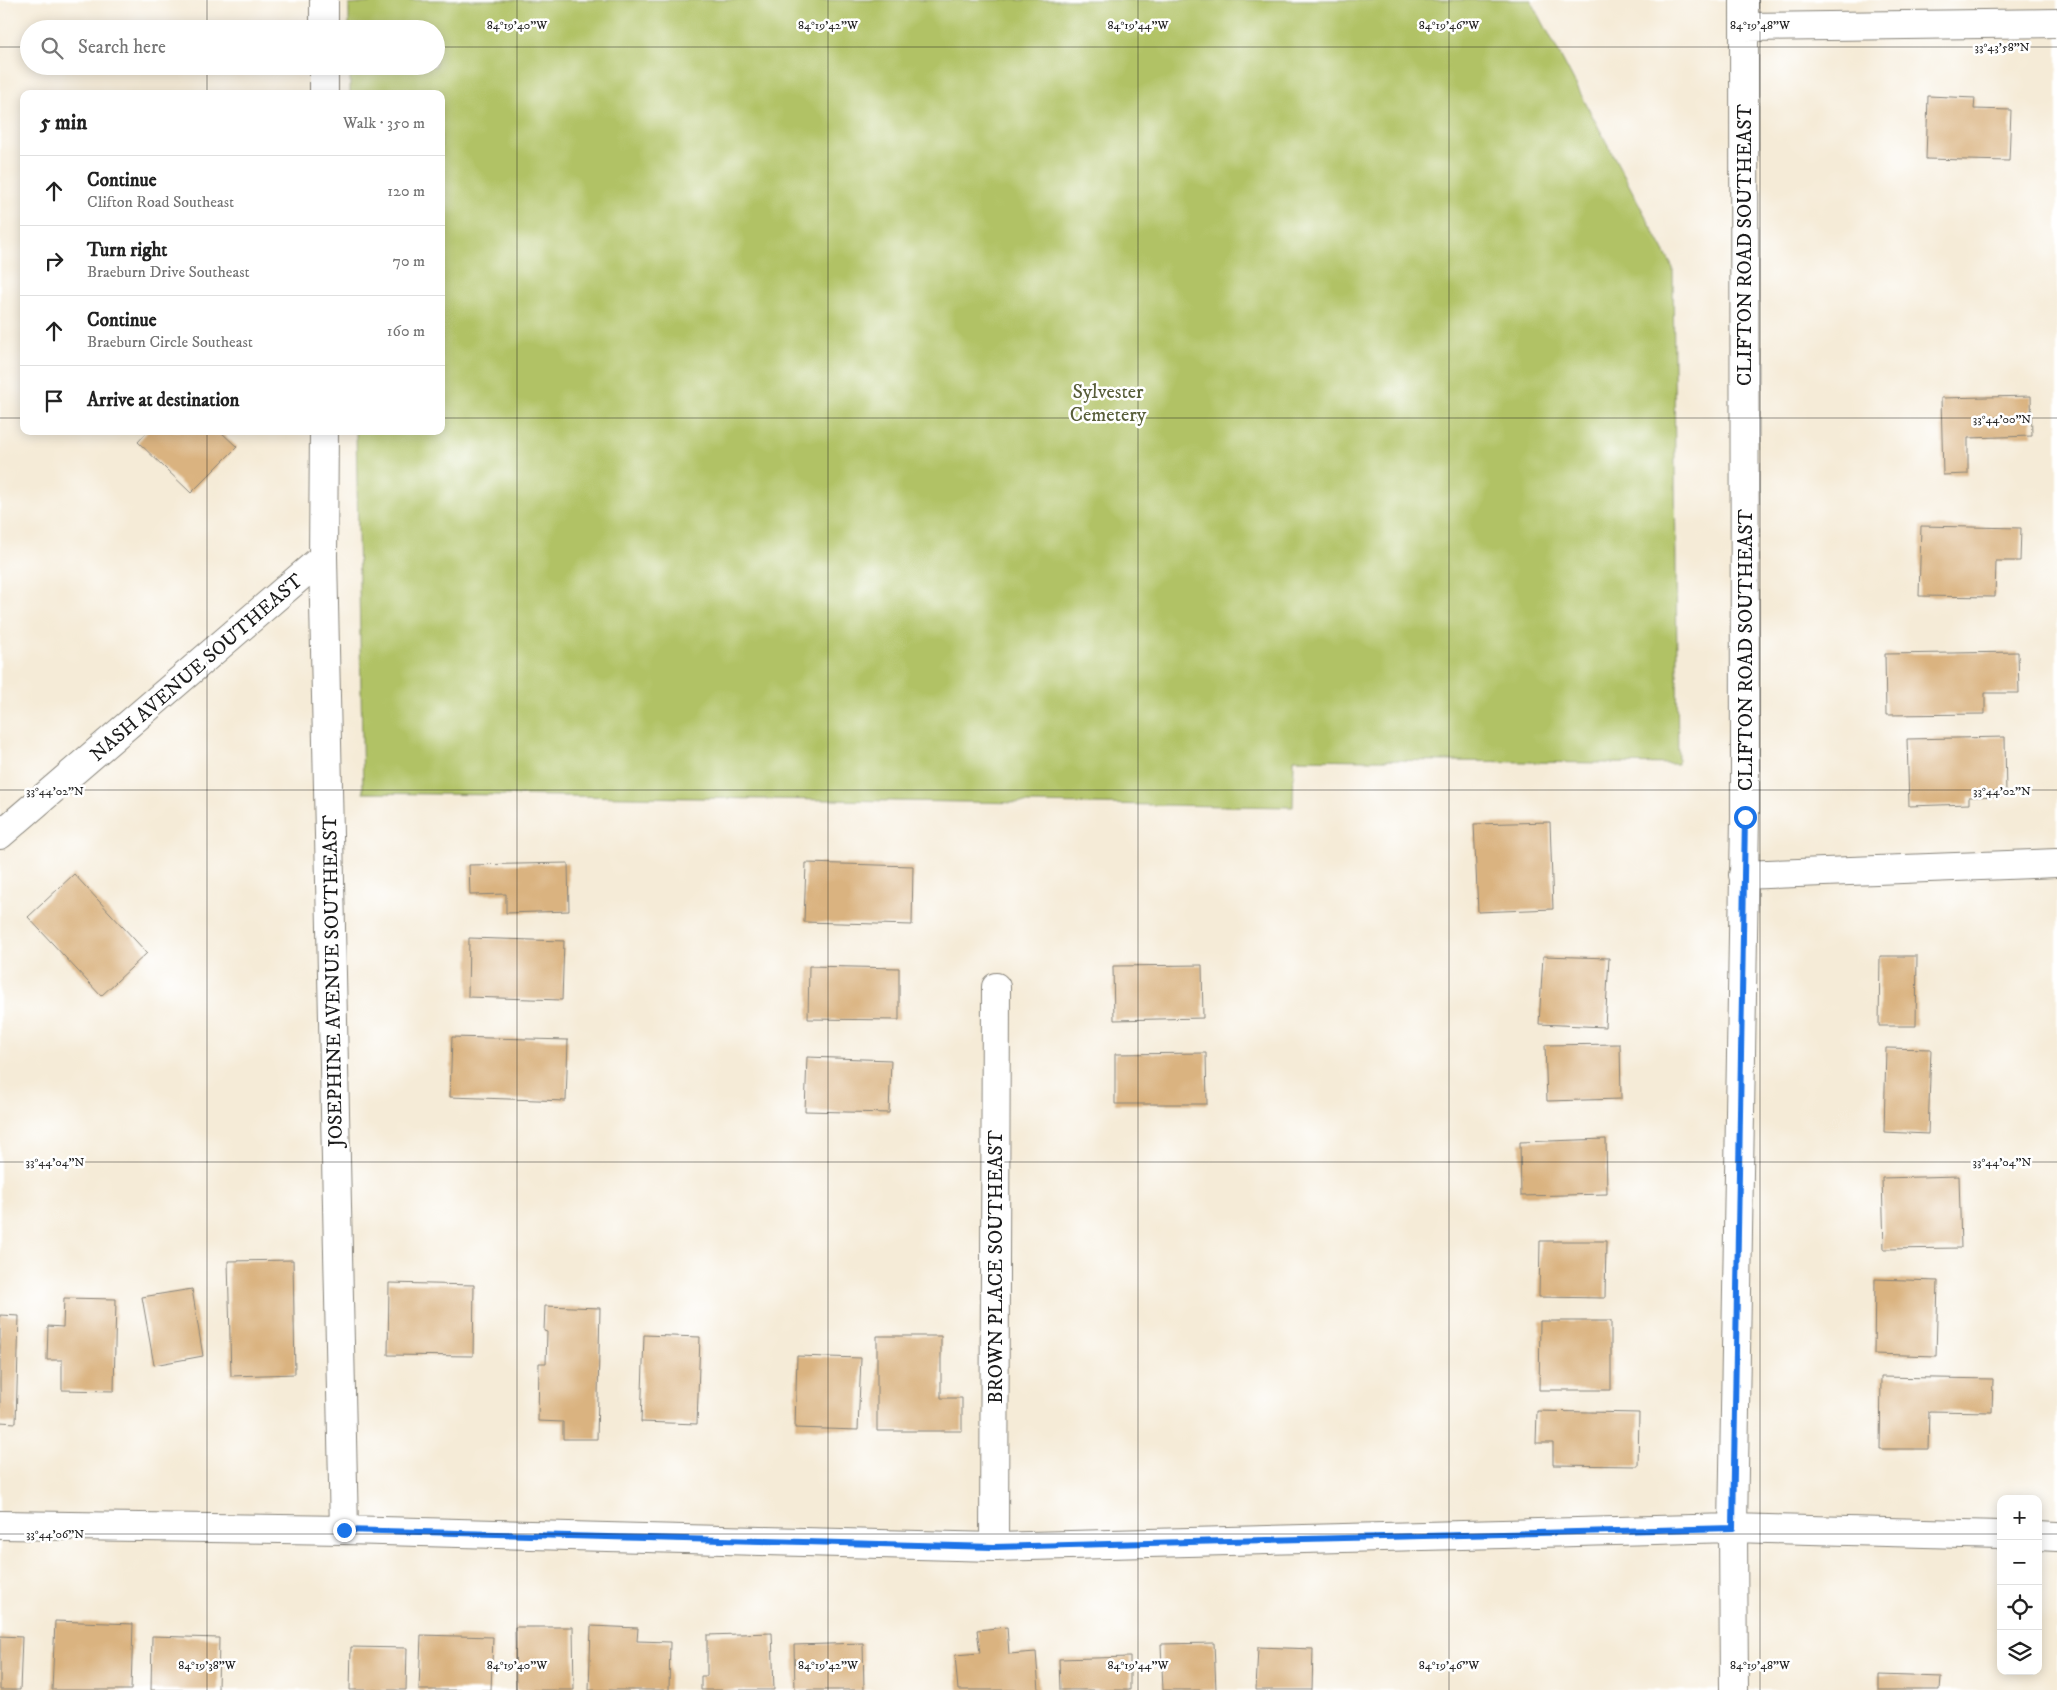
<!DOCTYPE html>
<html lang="en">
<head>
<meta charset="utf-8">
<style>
  body { margin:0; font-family:"IM FELL DW Pica",serif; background:#f2f2f2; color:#222 }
  .controls { position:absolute; right:15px; bottom:15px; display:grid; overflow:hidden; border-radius:10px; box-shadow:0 2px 12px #0003 }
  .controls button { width:45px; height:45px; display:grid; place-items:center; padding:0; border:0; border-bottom:1px solid #e0e0e0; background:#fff; color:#222; font:25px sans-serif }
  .stop { position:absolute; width:15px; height:15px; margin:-11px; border:4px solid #1a73e8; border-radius:50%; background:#fff }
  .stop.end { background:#1a73e8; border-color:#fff; box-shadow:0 1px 5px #0008 }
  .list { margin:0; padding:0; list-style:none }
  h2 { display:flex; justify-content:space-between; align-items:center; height:65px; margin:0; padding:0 20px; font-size:21px }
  h2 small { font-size:16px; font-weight:400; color:#767676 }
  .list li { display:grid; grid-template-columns:32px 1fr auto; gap:15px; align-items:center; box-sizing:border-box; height:70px; padding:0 20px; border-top:1px solid #e0e0e0 }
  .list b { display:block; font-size:19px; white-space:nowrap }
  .list p { margin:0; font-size:16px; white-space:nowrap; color:#767676 }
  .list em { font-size:16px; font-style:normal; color:#767676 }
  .icon { flex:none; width:28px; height:28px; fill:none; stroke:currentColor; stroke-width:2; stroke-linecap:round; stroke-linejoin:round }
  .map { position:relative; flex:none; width:2057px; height:1690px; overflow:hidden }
  .search { position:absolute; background:#fff; box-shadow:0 2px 12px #0003; left:20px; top:20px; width:425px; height:55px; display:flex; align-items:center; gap:12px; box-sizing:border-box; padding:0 18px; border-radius:28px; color:#767676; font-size:19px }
  .panel { position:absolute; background:#fff; box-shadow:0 2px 12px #0003; left:20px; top:90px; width:425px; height:345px; border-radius:10px }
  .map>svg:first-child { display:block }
  .green { fill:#b1c265; stroke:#666f40 }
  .building { fill:#dab380 }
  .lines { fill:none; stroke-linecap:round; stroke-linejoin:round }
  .minor-casing { stroke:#88847a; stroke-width:30 }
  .minor { stroke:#fff; stroke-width:28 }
  .route { stroke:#1a73e8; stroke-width:6 }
  .ticks { fill:none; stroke:#1c1c1c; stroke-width:1; stroke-opacity:0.45 }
  .labels { text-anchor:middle; stroke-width:5; stroke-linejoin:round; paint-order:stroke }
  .street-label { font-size:20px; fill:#1c1c1c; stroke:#fff }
  .park-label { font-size:20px; fill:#585e39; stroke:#fff }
  .ticks-label { font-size:12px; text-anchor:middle; fill:#1c1c1c; stroke:#fff; stroke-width:5; stroke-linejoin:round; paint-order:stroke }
</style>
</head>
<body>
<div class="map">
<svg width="2057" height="1690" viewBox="0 0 2057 1690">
  <rect width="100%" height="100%" fill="#fff"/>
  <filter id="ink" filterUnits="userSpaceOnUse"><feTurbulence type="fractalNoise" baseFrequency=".02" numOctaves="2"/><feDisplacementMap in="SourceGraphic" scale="10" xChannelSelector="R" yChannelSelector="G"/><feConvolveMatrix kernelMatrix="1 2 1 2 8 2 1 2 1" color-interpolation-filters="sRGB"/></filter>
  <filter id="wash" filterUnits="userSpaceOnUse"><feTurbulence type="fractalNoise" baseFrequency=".0096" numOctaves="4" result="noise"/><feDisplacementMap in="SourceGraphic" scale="20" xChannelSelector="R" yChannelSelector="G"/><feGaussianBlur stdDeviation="1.12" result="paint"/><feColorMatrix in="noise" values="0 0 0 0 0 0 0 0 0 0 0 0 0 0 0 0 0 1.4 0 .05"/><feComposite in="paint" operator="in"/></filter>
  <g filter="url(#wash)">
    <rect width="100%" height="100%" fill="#f5ebd7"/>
    <path class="green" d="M396,0H1531L1673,268L1678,764L1294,759L1293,807L363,793L356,431H441V94H350V66H436V29H349V5Z"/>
    <g id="blocks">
      <path class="building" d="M1928,96L1975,98L1974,109L2011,110L2009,161L1926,159Z
        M2031,396L2032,436L1968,438V474L1943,475L1941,398Z
        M148,431H220L237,447L191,493L138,442Z
        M1921,526L2021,528L2020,561H1996L1995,597L1919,596Z
        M2018,652L2019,693H1985V714L1886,715L1885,654Z
        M2005,737L2006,796L1969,797V804L1909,806L1907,739Z
        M1550,822L1553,909L1478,912L1474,824Z
        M568,863L569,911L506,913V894L470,895L469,865Z
        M806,863L913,866L912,925L804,922Z
        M74,874L147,953L101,996L28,917Z
        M469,938L564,941L562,1000L468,997Z
        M1543,956L1609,958L1605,1027L1539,1024Z
        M1880,956H1917L1916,1026H1879Z
        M1202,965L1203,1018L1114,1020L1113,966Z
        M809,966L899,968V1020L808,1019Z
        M452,1037L568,1040L566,1101L450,1097Z
        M1620,1044L1621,1099L1547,1101L1545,1045Z
        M1886,1048L1931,1049L1928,1134L1884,1132Z
        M1206,1053L1207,1104H1115V1054Z
        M807,1057L891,1060L889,1113L805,1111Z
        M1606,1139L1607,1194L1521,1196L1520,1142Z
        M1959,1176L1961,1248L1884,1249L1882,1178Z
        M1540,1241H1606L1605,1298L1539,1297Z
        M293,1260L295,1374L231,1376L228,1261Z
        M1875,1279L1938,1281L1936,1356L1874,1354Z
        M389,1283L474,1285L473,1356L388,1355Z
        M192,1289L203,1356L154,1365L142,1297Z
        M64,1298L116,1299L114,1391L62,1390V1360H47L48,1326L63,1327Z
        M545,1306L600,1308L597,1439H563V1422L538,1421L539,1363H546L547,1332L544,1331Z
        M0,1315L19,1316L16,1423L0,1422Z
        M1540,1321H1611V1390H1539Z
        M644,1335L700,1337L697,1424L641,1422Z
        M877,1336H941V1398H962V1431H877Z
        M797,1356L861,1358L858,1430L795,1428Z
        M1881,1377L1993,1379L1992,1412L1929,1411L1928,1449H1880Z
        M1537,1411L1639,1413L1638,1466L1553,1465V1443H1536Z
        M55,1621L133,1624L131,1690H52Z
        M591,1626L638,1628L637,1641L670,1642L669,1690H589Z
        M515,1627H573L574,1690H516Z
        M1007,1627L1009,1654L1036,1652L1039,1690H958L955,1655L980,1653L977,1630Z
        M772,1633L774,1690H701V1676H707V1635Z
        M421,1635L493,1637L491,1690H419Z
        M0,1636L22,1637L20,1690H0Z
        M152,1636L219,1638L218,1690H151Z
        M863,1643L864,1690H795L794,1645Z
        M1214,1643L1216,1690H1163L1161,1644Z
        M351,1647L407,1648L406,1690H350Z
        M1258,1647L1313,1649L1312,1690H1256Z
        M1130,1657V1690H1060L1059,1659Z
        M1879,1675L1941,1677L1940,1690H1879Z"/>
    </g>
  </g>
  <g filter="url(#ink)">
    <use href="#blocks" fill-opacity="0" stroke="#88847a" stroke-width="1"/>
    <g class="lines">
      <defs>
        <path id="minor" d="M1744,27L2057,23
          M324,29V0
          M324,94V66
          M324,431L323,557L344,1530
          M0,835L323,557
          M1743,875L2057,863
          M0,1525L344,1530L994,1547L1733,1528L2001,1535
          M2038,1536L2057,1537
          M994,1547L996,987
          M1734,1690L1733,1528L1745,817L1744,0"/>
      </defs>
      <use href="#minor" class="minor-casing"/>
      <use href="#minor" class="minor"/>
    </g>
  </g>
  <g class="lines" filter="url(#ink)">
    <path class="route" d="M344,1530L994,1547L1733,1528L1745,817"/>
  </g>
  <path class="ticks" d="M207,0V29M517,0V1690M828,0V1690M1138,0V1690M1449,0V1690M1760,0V1690M0,47H29M436,47H2057M207,66V94M0,418H24M441,418H2057M207,431V1690M0,790H2057M0,1162H2057M0,1534H2001M2038,1534H2057"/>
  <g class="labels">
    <g class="street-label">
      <text transform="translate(1744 245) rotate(-90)" y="7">CLIFTON ROAD SOUTHEAST</text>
      <text transform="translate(1745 650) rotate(-90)" y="7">CLIFTON ROAD SOUTHEAST</text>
      <text transform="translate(196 667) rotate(-41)" y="7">NASH AVENUE SOUTHEAST</text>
      <text transform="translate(332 981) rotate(-91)" y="7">JOSEPHINE AVENUE SOUTHEAST</text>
      <text transform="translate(995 1267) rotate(-90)" y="7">BROWN PLACE SOUTHEAST</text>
    </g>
    <g class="park-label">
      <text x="1108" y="398">Sylvester<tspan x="1108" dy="23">Cemetery</tspan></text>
    </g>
  </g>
  <g class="ticks-label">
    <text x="517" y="29">84°19'40"W</text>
    <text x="828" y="29">84°19'42"W</text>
    <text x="1138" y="29">84°19'44"W</text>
    <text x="1449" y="29">84°19'46"W</text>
    <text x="1760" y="29">84°19'48"W</text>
    <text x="2002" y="51">33°43'58"N</text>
    <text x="2002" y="423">33°44'00"N</text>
    <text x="2002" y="795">33°44'02"N</text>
    <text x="55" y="795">33°44'02"N</text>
    <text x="2002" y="1166">33°44'04"N</text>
    <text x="55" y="1166">33°44'04"N</text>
    <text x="55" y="1538">33°44'06"N</text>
    <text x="207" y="1669">84°19'38"W</text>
    <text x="517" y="1669">84°19'40"W</text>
    <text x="828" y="1669">84°19'42"W</text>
    <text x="1138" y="1669">84°19'44"W</text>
    <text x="1449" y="1669">84°19'46"W</text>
    <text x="1760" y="1669">84°19'48"W</text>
  </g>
</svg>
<div class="controls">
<button>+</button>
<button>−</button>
<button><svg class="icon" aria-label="locate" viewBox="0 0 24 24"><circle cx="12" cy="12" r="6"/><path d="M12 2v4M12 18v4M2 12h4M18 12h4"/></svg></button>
<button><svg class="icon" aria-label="layers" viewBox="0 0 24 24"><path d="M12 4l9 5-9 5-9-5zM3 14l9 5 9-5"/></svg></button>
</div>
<div class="stop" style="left:1745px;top:817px"></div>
<div class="stop end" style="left:344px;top:1530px"></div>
<div class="search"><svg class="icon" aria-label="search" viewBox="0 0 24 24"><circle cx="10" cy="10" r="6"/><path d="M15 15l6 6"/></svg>Search here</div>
<section class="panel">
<h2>5 min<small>Walk · 350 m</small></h2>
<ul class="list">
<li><svg class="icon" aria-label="ahead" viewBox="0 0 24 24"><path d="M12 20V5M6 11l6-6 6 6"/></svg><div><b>Continue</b><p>Clifton Road Southeast</p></div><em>120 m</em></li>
<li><svg class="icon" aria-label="right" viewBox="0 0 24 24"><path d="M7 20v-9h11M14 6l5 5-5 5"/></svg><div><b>Turn right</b><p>Braeburn Drive Southeast</p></div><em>70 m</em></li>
<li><svg class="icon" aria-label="ahead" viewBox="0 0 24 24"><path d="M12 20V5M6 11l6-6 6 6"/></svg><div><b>Continue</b><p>Braeburn Circle Southeast</p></div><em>160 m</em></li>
<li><svg class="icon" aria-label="arrive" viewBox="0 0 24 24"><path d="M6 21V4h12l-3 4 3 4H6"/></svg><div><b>Arrive at destination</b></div></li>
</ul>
</section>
</div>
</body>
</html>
